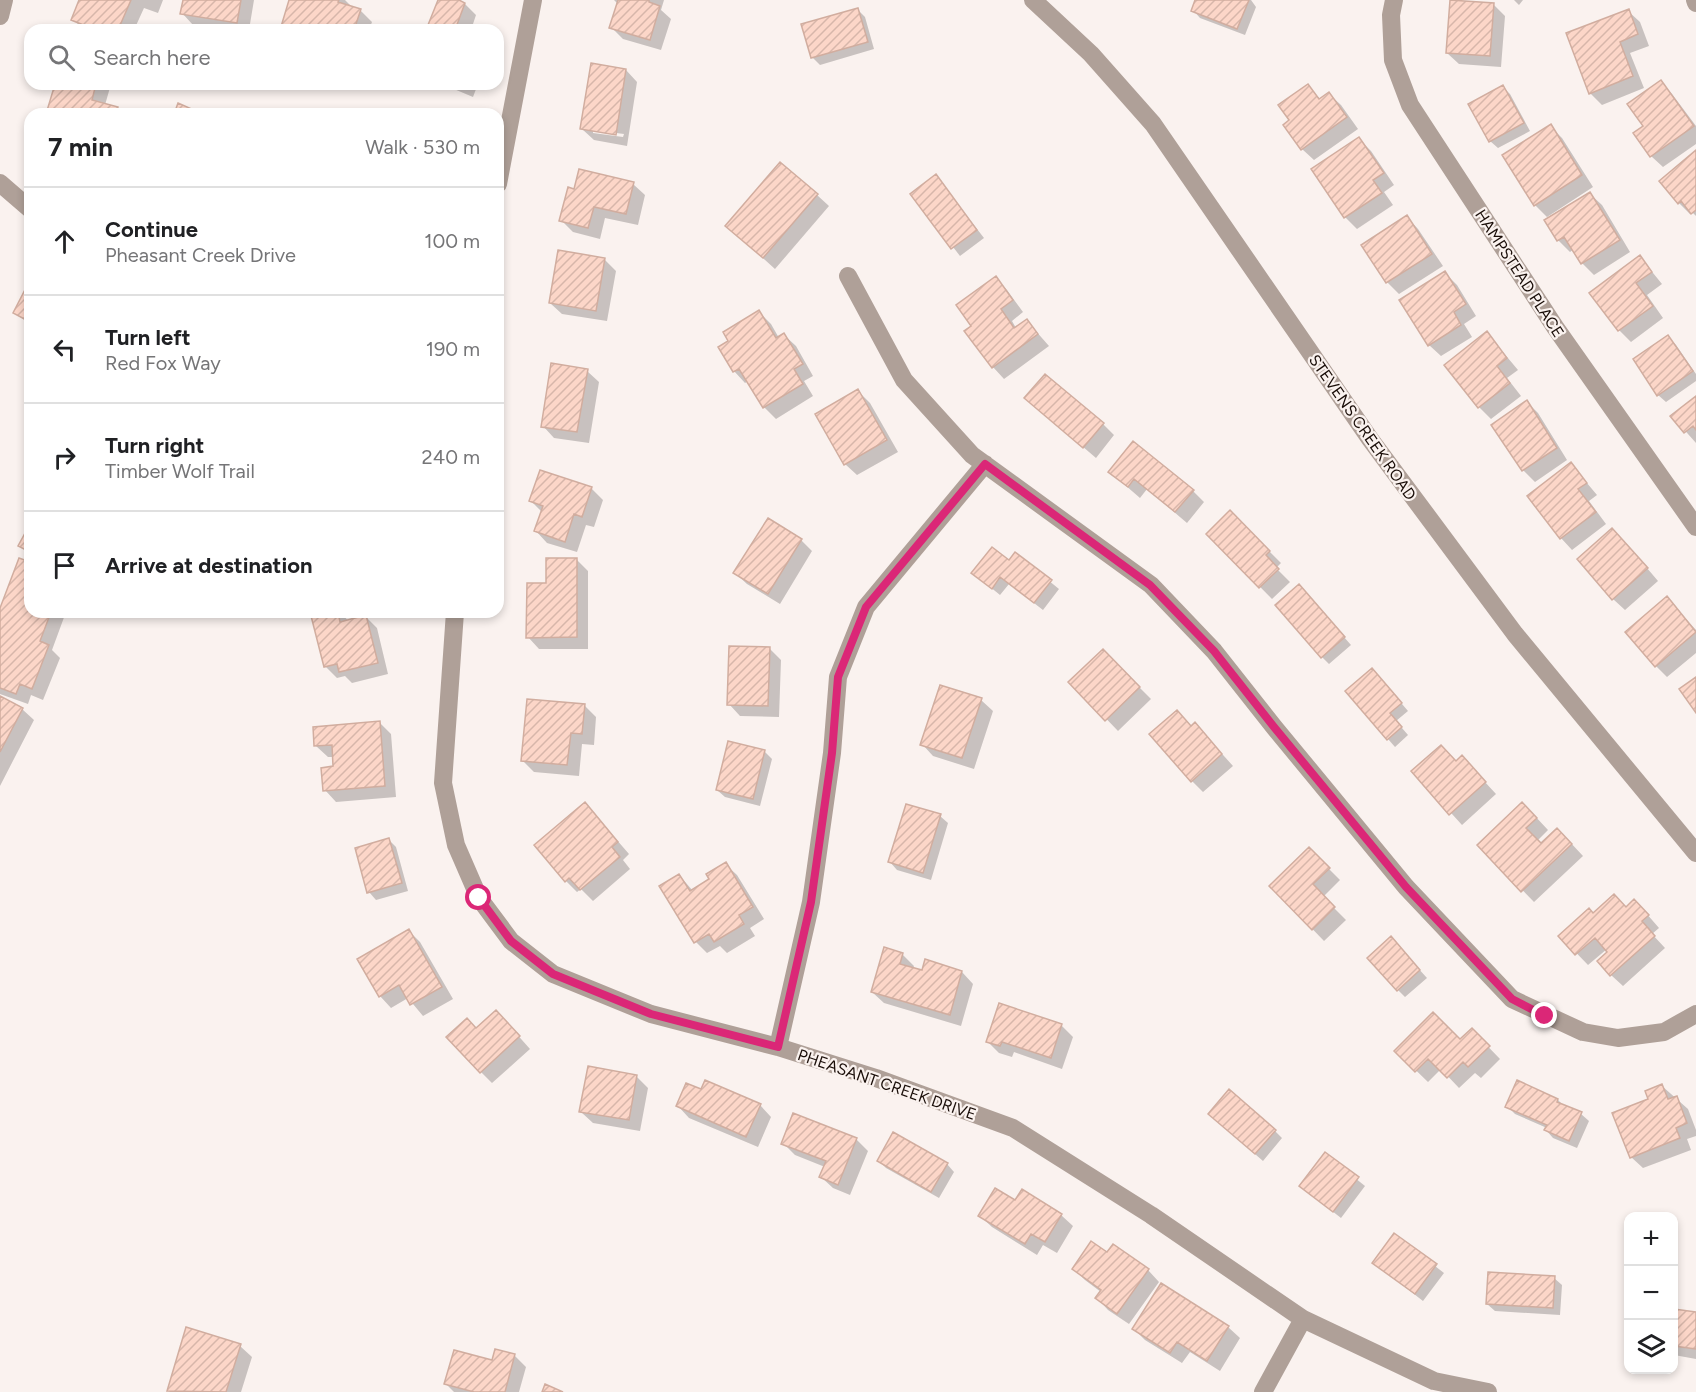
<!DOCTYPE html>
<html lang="en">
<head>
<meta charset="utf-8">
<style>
  body { margin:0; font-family:Figtree,sans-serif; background:#f6f6f6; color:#202124 }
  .controls { position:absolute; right:18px; bottom:18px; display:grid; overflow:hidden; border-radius:12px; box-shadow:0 3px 9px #0003 }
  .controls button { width:54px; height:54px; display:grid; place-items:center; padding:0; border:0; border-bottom:2px solid #e0e0e0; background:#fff; color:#202124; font:30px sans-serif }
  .stop { position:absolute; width:18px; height:18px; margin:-14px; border:4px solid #db2777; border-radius:50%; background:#fff }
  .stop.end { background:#db2777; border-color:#fff; box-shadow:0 2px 6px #0008 }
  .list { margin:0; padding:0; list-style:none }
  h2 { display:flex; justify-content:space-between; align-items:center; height:78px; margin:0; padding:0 24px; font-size:26px }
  h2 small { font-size:20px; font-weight:400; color:#757577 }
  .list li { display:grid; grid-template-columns:39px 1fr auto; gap:18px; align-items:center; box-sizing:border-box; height:108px; padding:0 24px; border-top:2px solid #e0e0e0 }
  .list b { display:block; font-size:22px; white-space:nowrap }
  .list p { margin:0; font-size:20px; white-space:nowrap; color:#757577 }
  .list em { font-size:20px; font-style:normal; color:#757577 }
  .icon { flex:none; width:33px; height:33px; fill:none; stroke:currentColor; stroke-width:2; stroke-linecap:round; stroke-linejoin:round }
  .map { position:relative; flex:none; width:1696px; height:1392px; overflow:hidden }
  .search { position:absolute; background:#fff; box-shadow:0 3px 9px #0003; left:24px; top:24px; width:480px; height:66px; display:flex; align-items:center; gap:15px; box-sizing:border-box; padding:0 21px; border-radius:18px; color:#757577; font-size:22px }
  .panel { position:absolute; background:#fff; box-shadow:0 3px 9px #0003; left:24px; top:108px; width:480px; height:510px; border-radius:18px }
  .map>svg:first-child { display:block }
  .shadow { fill:#0003; fill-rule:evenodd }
  .building { fill:url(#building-hatch); stroke:#d1ad9f; stroke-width:1.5 }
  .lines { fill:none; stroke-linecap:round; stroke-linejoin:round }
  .minor { stroke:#afa098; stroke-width:18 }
  .tertiary { stroke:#afa098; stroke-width:18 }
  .route { stroke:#db2777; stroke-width:8 }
  .labels { text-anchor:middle; stroke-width:4.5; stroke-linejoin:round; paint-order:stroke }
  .street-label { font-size:16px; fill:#190d08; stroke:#faf2ef }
</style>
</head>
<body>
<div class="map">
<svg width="1696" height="1392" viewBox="0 0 1696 1392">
  <defs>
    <pattern id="building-hatch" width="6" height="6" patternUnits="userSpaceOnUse" patternTransform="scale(1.5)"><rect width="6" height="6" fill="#fcd6c8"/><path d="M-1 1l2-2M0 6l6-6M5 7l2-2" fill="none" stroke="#d7b6aa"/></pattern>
  </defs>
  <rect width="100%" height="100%" fill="#faf2ef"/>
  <path class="shadow" d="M81,0H163L158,13L144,8L134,30H84L73,19Z
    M184,0H254L249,30H225L193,25L182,13Z
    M290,0H345L352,7L360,10L372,22L369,30H282Z
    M439,0H455L465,4L476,15L471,30H428Z
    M614,0H664L661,10L671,19L661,50L623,39L611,27L618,4Z
    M1197,0H1251L1256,7L1245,35L1200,18L1193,10Z
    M1514,0H1523L1519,5Z
    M1493,4L1505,16L1501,67L1459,64L1447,53Z
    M857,9L865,17L874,49L820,65L812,57Z
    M1628,11L1640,22L1649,46L1630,53L1644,88L1602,105L1590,93Z
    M626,70L637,82L627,146L594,140L582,129ZM593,130L624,134L623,137L593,133Z
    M1661,82L1672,94L1696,126V144L1663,167L1651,156Z
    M56,84H111L105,105L117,108L123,114H48Z
    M442,84H478L473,97Z
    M1308,86L1321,100L1329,94L1341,105L1358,129L1314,160L1302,149L1291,121Z
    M1503,87L1510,94L1530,131L1498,148L1490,141Z
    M1550,126L1562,138L1593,187L1547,217L1535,205Z
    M1359,139L1371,151L1394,185L1384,192L1393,205L1357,229L1345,217Z
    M1696,152V216L1692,212L1690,214L1679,203Z
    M936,176L984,238L960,256L912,194Z
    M633,184L645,195L638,225L605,218L600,239L573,232L561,220L575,190Z
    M1590,194L1602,205L1630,252L1594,275L1582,263L1574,249L1570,252L1558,240L1546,221Z
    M817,195L829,206L775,269L727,226Z
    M1407,217L1418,229L1443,266L1399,294L1387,282L1363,245Z
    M1640,257L1662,284L1647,295L1663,318L1631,342L1619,330L1592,293Z
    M604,259L616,271L607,321L562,314L550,303Z
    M1445,273L1457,285L1476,316L1464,324L1472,337L1441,356L1429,345Z
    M996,278L1007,290L1023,312L1012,321L1016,328L1027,321L1049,346L1004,379L993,367L973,326Z
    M30,284V324L15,313Z
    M759,312L771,324L779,338L784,335L796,346L813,376L804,381L813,396L776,419L764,407L748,381L745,383L734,371Z
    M1487,333L1518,370L1507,378L1521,396L1491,419L1479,407L1446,365Z
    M1668,337L1676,345L1696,374V381L1666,402L1658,395Z
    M587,371L599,382L589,443L554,438L543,426Z
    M858,391L870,403L898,452L857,475L845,464Z
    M1026,398L1103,424L1114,435L1096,458Z
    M1696,398V443L1672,416Z
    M1527,402L1538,413L1567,460L1535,482L1523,470L1493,425Z
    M1571,464L1597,495L1589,501L1606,524L1572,550L1561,538Z
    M1110,472L1193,491L1204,502L1187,523L1147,489L1140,498Z
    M591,488L603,500L594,527L586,525L577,552L547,543L536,531L542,512L531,501Z
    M1230,512L1281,563L1276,568L1290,582L1272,599L1208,534Z
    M801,540L812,551L780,604L747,584L735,573Z
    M1624,541L1658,581L1625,610L1613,599Z
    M1016,554L1059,589L1043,610L1009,584L1000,595L973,573L1009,562Z
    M576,559L588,571V649H539L528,637L547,584Z
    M30,564V612H66L52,650L60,658L43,700L31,695L28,704L0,694V612Z
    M1306,594L1351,645L1329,664L1322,657Z
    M1667,598L1696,630V653L1667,677L1656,666Z
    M315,612H341L348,621L366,617L377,628L388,674L352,683L345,676L337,678L326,667Z
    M769,648L781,660L779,717L740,716L729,704Z
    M1103,651L1151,699L1118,731L1071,682Z
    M1379,677L1408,711L1396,721L1408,735L1395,747L1388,739Z
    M0,698L22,709L34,720L0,786Z
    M981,700L993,711L974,769L933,756L922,744Z
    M585,706L596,717L594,745L582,744L579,776L534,772L522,760Z
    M380,723L391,734L396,797L336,802L325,790L335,768L334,757H328L316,746Z
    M1206,736L1233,766L1203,792L1192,781Z
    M764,751L772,759L760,806L725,797L717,790Z
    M1456,763L1473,769L1496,794L1462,825L1413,771Z
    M1534,815L1548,830L1537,841L1541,845L1569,841L1583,856L1534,902L1479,845Z
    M596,816L629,854L623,860L630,869L593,901L581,889L577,892L566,881Z
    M940,816L948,823L931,880L897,870L890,862Z
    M388,839L396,847L408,891L376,900L369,892Z
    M1309,849L1340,880L1323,897L1346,920L1324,941L1271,886Z
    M725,864L737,875L764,919L750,928L755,936L727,953L720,946L707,953L696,942L679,875L693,891L711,879Z
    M1626,909L1646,913L1659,928L1652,934L1665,948L1623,986L1611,975L1609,952L1607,949L1588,965L1560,936L1593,915Z
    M409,931L420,942L453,999L423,1016L408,998L391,1008L380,996Z
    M1398,946L1427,978L1405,997L1398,990Z
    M902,954L914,966L913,969L923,972H962L973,984L961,1026L884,1003L872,992Z
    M507,1023L530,1049L492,1083L481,1072L477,1030Z
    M1061,1025L1073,1037L1062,1069L1014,1052L1012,1057L999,1053L987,1041Z
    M1472,1030L1500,1059L1481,1078L1475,1073L1459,1088L1441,1069L1428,1082L1396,1051L1460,1041Z
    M636,1076L648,1088L640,1131L593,1123L581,1112Z
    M1662,1086L1688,1109L1696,1130V1136L1687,1139L1691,1150L1643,1168L1631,1157L1650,1100Z
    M702,1091L760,1105L771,1117L758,1147L689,1118L678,1106Z
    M1558,1100L1564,1106L1581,1114L1589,1121L1577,1148L1553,1138L1546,1130L1547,1128L1515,1114L1507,1106Z
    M1217,1121L1275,1131L1282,1138L1263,1161Z
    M856,1139L868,1151L850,1195L833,1188L821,1177L825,1167L795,1155L783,1143Z
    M1325,1154L1365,1186L1341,1218L1309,1193Z
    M879,1161L947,1164L954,1172L939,1198L886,1168Z
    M1015,1202L1061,1215L1073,1226L1057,1253L1043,1245L1037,1255L992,1227L980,1216Z
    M1395,1235L1444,1273L1423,1301L1374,1263Z
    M1107,1254L1148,1270L1159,1282L1129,1324L1108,1310L1097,1298L1101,1292L1085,1280L1074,1269Z
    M1554,1278L1562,1285L1560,1315L1495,1311L1487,1304Z
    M1674,1311L1696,1314V1359L1674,1355Z
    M1228,1327L1240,1338L1220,1371L1190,1352L1182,1363L1145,1340L1134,1329Z
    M240,1346L252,1357L241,1392H170L168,1390Z
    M514,1355L526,1367L519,1392H454L446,1384L494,1362Z"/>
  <path class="building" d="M79,0H131L118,30H96L71,20Z
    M183,0H241L237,23L180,14Z
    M289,0H339L338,2L361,9L354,30H280Z
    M438,0H459L465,3L455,30H426Z
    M618,0H649V2L660,6L650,40L609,28Z
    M1195,0H1249L1237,29L1191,11Z
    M1450,0L1494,3L1490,56L1446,53Z
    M858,8L868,42L811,58L801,24Z
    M1629,9L1638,34L1620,42L1633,76L1589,94L1566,33Z
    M591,63L626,69L616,135L580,129Z
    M1661,80L1694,126L1650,157L1633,133L1643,126L1627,104Z
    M55,84H96L92,100L118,107L116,114H46Z
    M1308,84L1319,99L1329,92L1347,117L1301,150L1283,125L1289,120L1278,105Z
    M1503,85L1524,123L1489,142L1468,104Z
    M178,103L194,110L192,114H174Z
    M1551,124L1582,175L1534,206L1502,155Z
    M1359,137L1384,173L1373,180L1382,193L1344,218L1311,169Z
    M1696,150V210L1691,214L1681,201L1678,204L1659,181Z
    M780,162L818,194L763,258L725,226Z
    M579,169L634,182L626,214L594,207L588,228L559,221L568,187L574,189Z
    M936,174L977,230L951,249L910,194Z
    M1590,192L1620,240L1581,264L1564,237L1557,241L1544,220Z
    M1407,215L1432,254L1386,283L1361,245Z
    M558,250L605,258L596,311L549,303Z
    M1640,255L1652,272L1636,283L1653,306L1618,331L1589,293Z
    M1445,271L1466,304L1454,312L1461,325L1428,346L1399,300Z
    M996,276L1013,300L1001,309L1014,328L1027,319L1038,334L992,368L964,331L971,326L956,305Z
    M29,282L30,283V322L13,313Z
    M759,310L776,338L784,333L803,364L794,369L803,384L763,408L739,369L733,372L718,347L728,341L723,332Z
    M1487,331L1507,358L1497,366L1510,383L1478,408L1444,365Z
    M1668,335L1693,371L1657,396L1633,359Z
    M551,363L588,369L577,432L541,427Z
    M1045,374L1104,423L1083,448L1024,398Z
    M858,389L887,440L844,465L815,414Z
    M1696,396V430L1693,426L1684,433L1670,416Z
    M1527,400L1557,448L1522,471L1491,425Z
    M1133,441L1194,490L1175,512L1134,479L1128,487L1108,472Z
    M1571,462L1587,483L1578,489L1596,512L1560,539L1527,496Z
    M540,470L592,487L582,517L574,514L565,542L534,531L543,506L529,501Z
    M1230,510L1270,551L1266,555L1279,569L1259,588L1206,534Z
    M768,518L802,539L768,594L733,573Z
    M30,524V552L18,546Z
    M1612,528L1648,568L1612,600L1577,559Z
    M992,547L1009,560L1015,552L1052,580L1034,603L1000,577L992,589L971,573Z
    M19,558L30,562V612H51L40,641L49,645L32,689L20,684L16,694L0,688V608Z
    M546,558H577V637L526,638L527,583H546Z
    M1299,584L1345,637L1321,658L1275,605Z
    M1667,596L1696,632L1655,667L1625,632Z
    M310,612H338L340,622L366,615L378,663L339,672L337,664L324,667Z
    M729,646L770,647L768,706L727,705Z
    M1103,649L1140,687L1105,721L1068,682Z
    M1372,668L1402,703L1390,713L1402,727L1387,740L1345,691Z
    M1696,677V713L1679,689Z
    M940,685L982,698L962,758L920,745Z
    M0,696L23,708L0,752Z
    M527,699L585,704L582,734L571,733L567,765L521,761Z
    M1177,710L1191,726L1195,722L1222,754L1191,782L1149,734Z
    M380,721L385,786L323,791L321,768L333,766L332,745L314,746L313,727Z
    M728,741L765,750L753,799L716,790Z
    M1441,745L1456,761L1462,755L1486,782L1449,815L1411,771Z
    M585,802L618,842L612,847L620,857L580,890L569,878L565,882L534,845Z
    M1522,802L1537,818L1526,828L1541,843L1557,828L1572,844L1521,892L1477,845Z
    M906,804L941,814L923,873L888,862Z
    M389,838L402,883L367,893L355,848Z
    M1309,847L1330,868L1313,884L1335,907L1312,930L1269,886Z
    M726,862L753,907L739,915L744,924L714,942L709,934L694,943L659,886L679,874L690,891L709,879L706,874Z
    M1614,894L1626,907L1634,899L1649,915L1642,921L1655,936L1610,976L1597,961L1607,952L1595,938L1575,955L1558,936L1589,908L1593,913Z
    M409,929L442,987L410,1005L399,985L379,997L357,959Z
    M1391,936L1420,970L1397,991L1367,958Z
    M884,947L903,953L900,964L922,970L925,959L962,971L950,1015L871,992Z
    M999,1003L1062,1024L1051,1058L1002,1042L1000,1046L986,1042Z
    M496,1010L520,1036L480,1073L446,1037L467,1018L476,1028Z
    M1433,1012L1460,1039L1472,1028L1490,1046L1468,1067L1463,1062L1447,1078L1428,1059L1415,1072L1394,1051Z
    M588,1066L637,1075L629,1120L579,1112Z
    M705,1080L761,1104L746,1137L676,1106L686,1083L701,1089Z
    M1517,1080L1558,1099L1557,1102L1582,1112L1569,1141L1544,1130L1547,1125L1505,1107Z
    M1662,1084L1668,1099L1677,1096L1687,1123L1676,1128L1680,1138L1630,1158L1612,1113L1648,1099L1645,1091Z
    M1229,1089L1276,1130L1255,1154L1208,1114Z
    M793,1113L857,1138L838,1185L819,1177L826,1161L781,1144Z
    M893,1132L948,1163L931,1192L877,1161Z
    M1325,1152L1359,1177L1333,1212L1299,1186Z
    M995,1188L1015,1200L1022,1189L1062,1214L1045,1242L1031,1234L1025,1244L978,1216Z
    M1394,1233L1437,1264L1415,1294L1372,1263Z
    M1091,1241L1107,1252L1113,1244L1149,1269L1117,1314L1095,1298L1101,1290L1072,1269Z
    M1488,1272L1555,1276L1553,1308L1486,1304Z
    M1161,1283L1229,1326L1207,1361L1177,1342L1170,1353L1132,1329Z
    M1674,1309L1696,1312V1349L1674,1346Z
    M186,1327L241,1344L226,1392L167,1391Z
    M495,1349L515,1354L505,1392H474L444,1384L454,1350L492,1360Z
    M545,1384L563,1392H542Z"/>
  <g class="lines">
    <path class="minor" d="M1394,0L1391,15L1393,60L1410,105L1555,327L1696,527
      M1695,0L1696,3
      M0,16L4,0
      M0,183L30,209
      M498,184L533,0
      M848,276L904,380L972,455L1151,585L1214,651L1274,727L1406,887L1512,999L1583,1032L1618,1038L1664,1032L1696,1014
      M455,612L443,783L456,845L479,898L511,941L553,974L651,1014L778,1047L876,1078L1013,1128L1151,1215L1303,1319L1434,1381L1488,1392
      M778,1047L811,902L832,753L838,677L866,607L985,464
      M1263,1392L1303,1319"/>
    <path class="tertiary" d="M1033,0L1091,54L1153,124L1370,439L1515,634L1696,853"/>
  </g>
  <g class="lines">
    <path class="route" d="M479,898L511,941L553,974L651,1014L778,1047L811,902L832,753L838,677L866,607L985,464L1150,585L1214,651L1274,727L1406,887L1512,999L1545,1016"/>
  </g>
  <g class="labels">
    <g class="street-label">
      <text transform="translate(1520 273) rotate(57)" y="6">HAMPSTEAD PLACE</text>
      <text transform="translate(1363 427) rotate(55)" y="6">STEVENS CREEK ROAD</text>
      <text transform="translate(887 1084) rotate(19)" y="6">PHEASANT CREEK DRIVE</text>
    </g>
  </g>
</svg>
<div class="controls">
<button>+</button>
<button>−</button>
<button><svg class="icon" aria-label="layers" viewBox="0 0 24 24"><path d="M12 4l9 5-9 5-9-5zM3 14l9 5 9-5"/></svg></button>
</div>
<div class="stop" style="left:479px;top:898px"></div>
<div class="stop end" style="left:1545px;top:1016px"></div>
<div class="search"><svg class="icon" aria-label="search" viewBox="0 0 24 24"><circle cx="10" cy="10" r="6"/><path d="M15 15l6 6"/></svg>Search here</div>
<section class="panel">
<h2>7 min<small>Walk · 530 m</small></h2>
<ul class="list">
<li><svg class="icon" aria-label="ahead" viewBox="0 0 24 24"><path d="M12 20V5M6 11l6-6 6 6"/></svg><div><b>Continue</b><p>Pheasant Creek Drive</p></div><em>100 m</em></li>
<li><svg class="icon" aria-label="left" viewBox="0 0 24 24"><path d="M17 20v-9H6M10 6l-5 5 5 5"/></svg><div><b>Turn left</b><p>Red Fox Way</p></div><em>190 m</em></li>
<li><svg class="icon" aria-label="right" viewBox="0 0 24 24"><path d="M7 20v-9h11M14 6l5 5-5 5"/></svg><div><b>Turn right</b><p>Timber Wolf Trail</p></div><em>240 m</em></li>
<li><svg class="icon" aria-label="arrive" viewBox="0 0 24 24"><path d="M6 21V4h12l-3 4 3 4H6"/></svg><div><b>Arrive at destination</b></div></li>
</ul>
</section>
</div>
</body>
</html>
